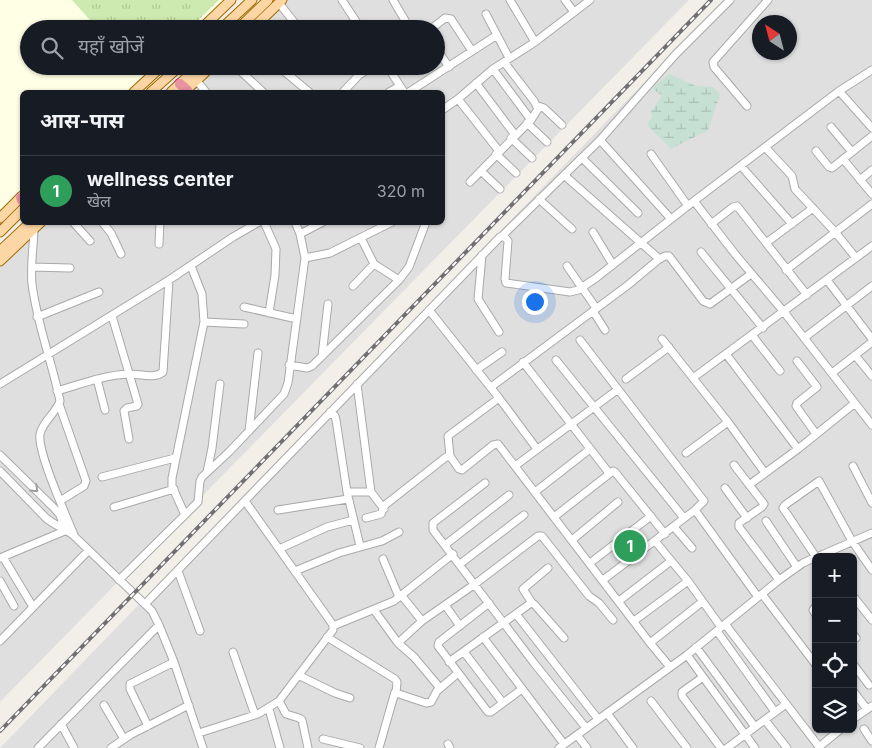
<!DOCTYPE html>
<html lang="hi">
<head>
<meta charset="utf-8">
<style>
  body { margin:0; font-family:Inter,"Noto Sans Devanagari",sans-serif; background:#242831; color:#f1f3f6 }
  .controls { position:absolute; right:15px; bottom:15px; display:grid; overflow:hidden; border-radius:8px; box-shadow:0 1px 4px #0004 }
  .controls button { width:45px; height:45px; display:grid; place-items:center; padding:0; border:0; border-bottom:1px solid #363941; background:#171b24; color:#f1f3f6; font:25px sans-serif }
  .compass { position:absolute; left:752px; top:15px; width:45px; height:45px; border-radius:50%; background:#171b24; box-shadow:0 1px 4px #0004; rotate:324deg }
  .you { position:absolute; left:534px; top:301px; width:18px; height:18px; margin:-12px; border:4px solid #fff; border-radius:50%; background:#1a73e8; box-shadow:0 0 0 8px #1a73e833 }
  .badge { display:grid; place-items:center; width:32px; height:32px; border-radius:50%; background:#d40000; color:#fff; font-size:16px; font-weight:700 }
  .pin { position:absolute; translate:-50% -50%; border:2px solid #fff; box-shadow:0 1px 5px #0006 }
  .list { margin:0; padding:0; list-style:none }
  h2 { display:flex; justify-content:space-between; align-items:center; height:65px; margin:0; padding:0 20px; font-size:21px }
  h2 small { font-size:16px; font-weight:400; color:#9ea1a6 }
  .list li { display:grid; grid-template-columns:32px 1fr auto; gap:15px; align-items:center; box-sizing:border-box; height:70px; padding:0 20px; border-top:1px solid #363941 }
  .list b { display:block; font-size:19px; white-space:nowrap }
  .list p { margin:0; font-size:16px; white-space:nowrap; color:#9ea1a6 }
  .list em { font-size:16px; font-style:normal; color:#9ea1a6 }
  .icon { flex:none; width:28px; height:28px; fill:none; stroke:currentColor; stroke-width:2; stroke-linecap:round; stroke-linejoin:round }
  .map { position:relative; flex:none; width:872px; height:748px; overflow:hidden }
  .search { position:absolute; background:#171b24; box-shadow:0 1px 4px #0004; left:20px; top:20px; width:425px; height:55px; display:flex; align-items:center; gap:12px; box-sizing:border-box; padding:0 18px; border-radius:28px; color:#9ea1a6; font-size:19px }
  .panel { position:absolute; background:#171b24; box-shadow:0 1px 4px #0004; left:20px; top:90px; width:425px; height:135px; border-radius:8px }
  .map>svg:first-child { display:block }
  .residential { fill:#e0dfdf; fill-rule:evenodd }
  .education { fill:#ffffe5 }
  .grass { fill:url(#grass-tufts) }
  .wetland { fill:url(#wetland-marsh) }
  .lines { fill:none; stroke-linecap:round; stroke-linejoin:round }
  .minor-casing { stroke:#a9a9a9; stroke-width:9 }
  .major-casing { stroke:#a06b00; stroke-width:11 }
  .highway-casing { stroke:#dc2a67; stroke-width:12 }
  .minor { stroke:#fff; stroke-width:7 }
  .major { stroke:#fcd6a4; stroke-width:9 }
  .highway { stroke:#e892a2; stroke-width:10 }
  .rail-casing { stroke:#707070; stroke-width:4 }
  .rail { stroke:#fff; stroke-width:2; stroke-dasharray:5.5; stroke-linecap:butt }
  .oneway { stroke:#9c9c9c }
</style>
</head>
<body>
<div class="map">
<svg width="872" height="748" viewBox="0 0 872 748">
  <defs>
    <pattern id="grass-tufts" width="24" height="20" patternUnits="userSpaceOnUse" patternTransform="scale(1.25)"><rect width="24" height="20" fill="#cdebb0"/><path d="M3 7l-1-3M5 7V3M7 7l1-3M15 17l-1-3M17 17v-4M19 17l1-3" fill="none" stroke="#b0c997"/></pattern>
    <pattern id="wetland-marsh" width="20" height="14" patternUnits="userSpaceOnUse" patternTransform="scale(1.25)"><rect width="20" height="14" fill="#c6e0d4"/><path d="M1 5h8M5 5V1M11 12h8M15 12V8" fill="none" stroke="#aac0b6"/></pattern>
  </defs>
  <rect width="100%" height="100%" fill="#f2efe9"/>
  <path class="residential" d="M287,0H689L0,702V266L47,223L442,222V92H187L215,66H436V29H256Z
    M724,0H872V748H0ZM760,22H790V52H760ZM816,557H853V729H816Z"/>
  <path class="education" d="M0,0H225L194,29H29V66H154L126,92H22V189L0,210Z"/>
  <path class="grass" d="M72,0H219L189,29H98Z"/>
  <path class="wetland" d="M670,74L696,86L713,87L720,94L708,130L671,149L647,125L652,117L651,112L662,96L653,89L655,85Z"/>
  <g class="lines">
    <defs>
      <path id="minor" d="M342,0L361,29
        M393,0L410,29
        M510,0L535,42
        M565,0L574,12
        M279,3L297,26L296,29
        M486,14L509,58
        M431,29L445,18L451,19L472,51
        M436,48L449,67
        M235,66L263,92
        M278,66L309,92
        M387,66L404,92
        M493,69L531,120
        M197,81L206,92
        M476,83L515,135
        M839,91L872,128
        M343,92L359,75L374,66
        M389,92L400,86
        M409,92L497,35
        M458,99L499,151
        M538,106L544,108L562,125
        M747,106L714,67L713,62L768,0
        M442,110L458,99L493,69L535,42L590,0
        M527,123L547,142
        M831,127L852,152
        M511,138L532,158
        M600,140L671,219
        M765,147L792,176L795,189L836,233L856,258
        M816,151L829,167L832,168L872,136
        M496,154L516,173
        M651,154L688,206
        M582,158L638,213
        M843,159L872,194
        M741,166L792,224
        M481,171L500,189
        M860,180L872,170
        M470,182L531,120L538,109L534,101L504,62
        M539,199L572,229
        M694,201L735,254L784,312L872,425
        M73,222L90,241
        M102,222L111,233L121,254
        M264,222L276,249L275,275L269,313
        M711,224L733,207L737,206L807,295
        M34,226C34,245 30,265 32,284C37,324 52,362 60,401C56,413 43,421 40,434C37,452 66,515 74,535
        M593,232L613,265
        M300,234L323,222
        M502,236L600,140L675,55L730,0
        M361,238L374,264L399,280
        M766,243L813,208
        M159,244L160,222
        M701,252L763,328
        M482,255L478,299L499,332
        M305,258L330,253L392,222
        M658,260L665,256H669L703,301L710,304L751,274
        M567,266L596,308
        M32,267L70,268
        M786,270L872,204
        M827,280L872,339
        M353,286L374,264
        M244,307L297,319
        M429,310L499,398L537,449
        M593,311L605,330
        M112,316L138,404L137,406L127,408L124,411L129,439
        M37,317L99,292
        M204,322L244,324
        M752,335L780,371
        M804,338L872,286
        M662,339L728,422L765,473
        M580,340L704,501L695,510L603,580
        M726,354L798,449
        M855,355L872,376
        M322,356L328,304
        M556,360L684,518
        M797,361L817,387L797,403L796,406L816,434
        M523,362L609,473
        M289,365L307,368L312,366L399,280L409,267L426,222
        M476,370L502,352
        M832,373L872,342
        M693,378L872,246
        M97,379L105,410
        M626,379L669,347
        M0,384L169,280L233,237L259,222
        M357,384L371,492
        M491,387L628,285L658,260L657,257L564,175
        M57,391C81,384 104,375 129,374C140,374 155,379 163,372L169,280
        M59,404L86,481L84,486L60,501
        M330,412L335,416L336,420L347,492L360,546
        M249,431L258,353
        M686,453L728,422
        M0,455L55,509L60,515L64,528
        M450,456L448,436L499,398
        M734,465L764,504L762,507L739,523V527L779,580
        M515,466L617,390
        M853,466L872,503
        M0,471L46,518C54,525 64,528 73,535L152,611L159,625L174,662L203,748
        M207,472L212,448L220,384
        M102,477L175,458
        M485,483L433,523V530L534,663L586,728
        M749,485L798,449L855,403
        M725,488L747,518
        M347,492H371L384,509
        M535,492L590,449
        M114,507L174,489
        M278,510L348,499
        M695,510L758,597
        M185,515L172,486V478L204,322L202,294L191,266
        M554,517L613,471L615,472L665,534
        M366,518L381,514L385,505L446,457L450,456L459,469L462,470L493,445L498,444L650,643L670,667
        M766,521L797,567
        M674,527L692,548
        M572,540L618,502
        M655,541L688,581L721,627
        M445,545L509,495
        M279,549L327,527L353,520
        M3,557L33,607
        M816,557L783,508L785,505L819,481L852,541L872,570
        M817,557L872,533
        M0,558L67,530
        M383,559L399,597
        M590,563L651,516
        M460,564L524,515
        M178,571L200,631
        M295,571L339,553L382,541L399,532
        M119,580L198,502L200,481L202,477L229,452L284,394L288,383L305,258L300,234L295,222
        M0,581L14,606
        M762,594L816,665
        M402,596L422,621
        M853,596L872,620
        M619,601L671,561
        M146,603L500,237L504,236L508,241L505,279L506,283L570,292L578,290L596,278L694,201L839,91L872,70
        M489,603L439,642L438,646L488,712H491L522,689
        M532,603L523,589L548,568
        M445,605L460,626
        M816,606L813,610L816,615
        M374,610L398,643
        M516,614L598,719
        M634,621L688,581
        M725,624L820,748
        M333,626L394,601L453,554
        M717,631L775,712
        M853,634L856,638
        M327,637L395,679L397,682L396,693L426,703L431,702L437,691L458,673
        M483,637L564,744
        M0,641L88,551
        M650,643L702,602
        M696,647L755,727
        M233,652L255,715
        M464,652L503,703
        M687,655L755,748
        M449,662L531,603L534,604L564,638
        M853,664L869,685
        M300,676L335,693L350,698
        M703,677L682,692V696L721,748
        M440,688L414,657L398,643L422,621L475,584L538,536H542L589,596L599,603L613,620
        M853,691L867,709
        M279,701L286,714L299,718L302,720L308,748
        M651,701L687,748
        M104,705L124,739
        M269,709L280,748
        M607,713L633,748
        M853,719L872,706
        M765,720L787,748
        M61,724L74,748
        M148,726L130,689V684L174,662
        M864,729L872,741
        M199,733L258,714L279,701L333,630V625L245,501
        M577,735L587,748
        M323,739L360,748
        M448,744L450,748
        M819,747L841,729
        M38,748L159,625
        M111,748L130,735L189,705
        M379,748L395,692
        M559,748L687,655L779,580L803,563L816,557
        M727,748L786,704"/>
      <path id="major" d="M201,29L231,0
        M221,29L252,0
        M238,29L268,0
        M252,29L282,0
        M134,92L162,66
        M151,92L180,66
        M171,92L199,66
        M184,92L212,66
        M0,218L22,196
        M0,232L22,210
        M0,251L31,222
        M0,261L41,222"/>
      <path id="highway" d="M180,84L187,90
        M21,198L22,200"/>
    </defs>
    <use href="#minor" class="minor-casing"/>
    <use href="#major" class="major-casing"/>
    <use href="#highway" class="highway-casing"/>
    <use href="#minor" class="minor"/>
    <use href="#major" class="major"/>
    <use href="#highway" class="highway"/>
    <defs>
      <path id="rail" d="M0,731L711,0"/>
    </defs>
    <use href="#rail" class="rail-casing"/>
    <use href="#rail" class="rail"/>
  </g>
  <defs><path id="oneway-chevron" d="M-2-3.5L2.5 0L-2 3.5" fill="none" stroke-width="1.6" stroke-linecap="round" stroke-linejoin="round" transform="scale(1.25)"/></defs>
  <use class="oneway" href="#oneway-chevron" transform="translate(35 489) rotate(44)"/>
</svg>
<div class="controls">
<button>+</button>
<button>−</button>
<button><svg class="icon" aria-label="locate" viewBox="0 0 24 24"><circle cx="12" cy="12" r="6"/><path d="M12 2v4M12 18v4M2 12h4M18 12h4"/></svg></button>
<button><svg class="icon" aria-label="layers" viewBox="0 0 24 24"><path d="M12 4l9 5-9 5-9-5zM3 14l9 5 9-5"/></svg></button>
</div>
<svg class="compass" viewBox="-18 -18 36 36"><path d="M0-13l5 13h-10z" fill="#e53935"/><path d="M0 13l5-13h-10z" fill="#9ea1a6"/></svg>
<div class="you"></div>
<div class="pin badge" style="left:630px;top:546px;background:#2e9e5b">1</div>
<div class="search"><svg class="icon" aria-label="search" viewBox="0 0 24 24"><circle cx="10" cy="10" r="6"/><path d="M15 15l6 6"/></svg>यहाँ खोजें</div>
<section class="panel">
<h2>आस-पास<small></small></h2>
<ul class="list">
<li><span class="badge" style="background:#2e9e5b">1</span><div><b>wellness center</b><p>खेल</p></div><em>320 m</em></li>
</ul>
</section>
</div>
</body>
</html>
